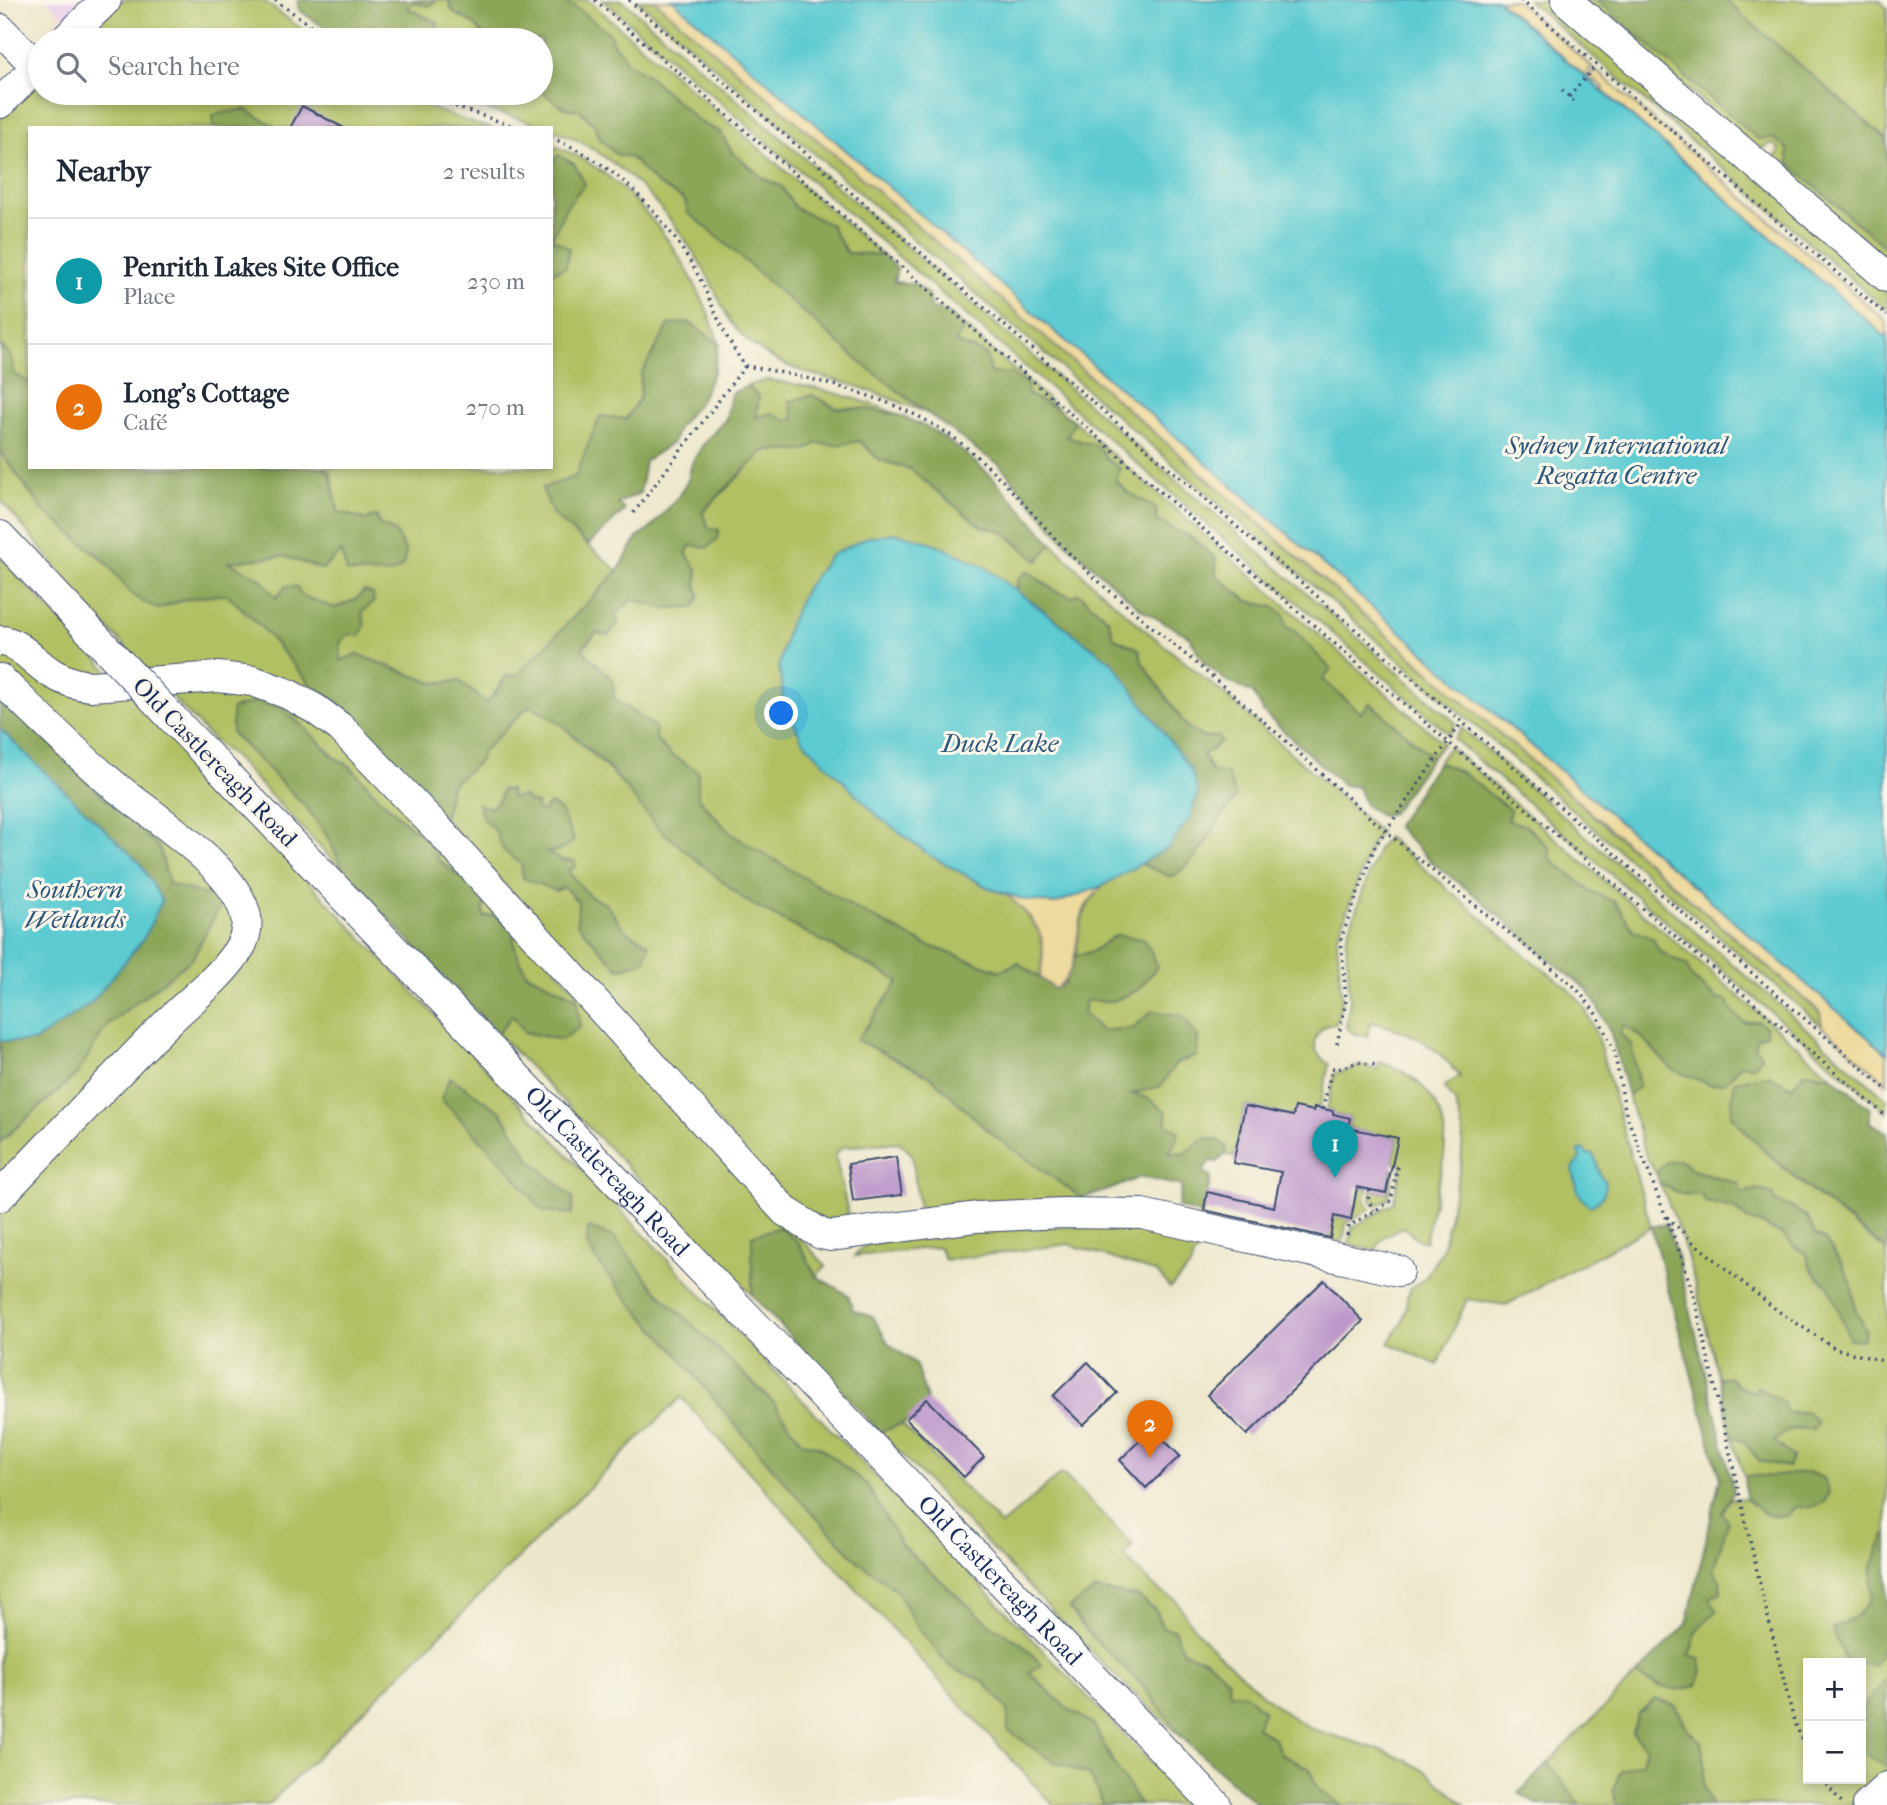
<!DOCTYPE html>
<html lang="en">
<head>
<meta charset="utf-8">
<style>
  body { margin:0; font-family:"IM FELL French Canon",serif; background:#f2f2f3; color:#1f2937 }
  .controls { position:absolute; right:21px; bottom:21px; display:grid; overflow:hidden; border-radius:0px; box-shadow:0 4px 10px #0003 }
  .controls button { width:63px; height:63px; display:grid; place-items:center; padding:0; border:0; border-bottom:2px solid #e0e1e3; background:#fff; color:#1f2937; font:35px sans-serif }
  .you { position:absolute; left:782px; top:714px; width:24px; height:24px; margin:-18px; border:5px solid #fff; border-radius:50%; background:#1a73e8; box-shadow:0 0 0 10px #1a73e833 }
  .badge { display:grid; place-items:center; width:46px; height:46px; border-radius:50%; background:#1f6fb2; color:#fff; font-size:23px; font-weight:700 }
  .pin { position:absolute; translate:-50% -58px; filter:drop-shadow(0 2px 4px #0008) }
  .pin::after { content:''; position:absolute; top:37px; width:24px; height:21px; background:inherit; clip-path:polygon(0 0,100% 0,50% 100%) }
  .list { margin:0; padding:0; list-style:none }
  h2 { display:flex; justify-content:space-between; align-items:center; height:91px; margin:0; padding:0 28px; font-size:30px }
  h2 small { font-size:23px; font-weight:400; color:#747a83 }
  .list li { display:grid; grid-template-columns:46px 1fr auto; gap:21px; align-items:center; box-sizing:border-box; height:126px; padding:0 28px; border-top:2px solid #e0e1e3 }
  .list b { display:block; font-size:26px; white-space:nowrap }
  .list p { margin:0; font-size:23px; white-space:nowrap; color:#747a83 }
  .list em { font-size:23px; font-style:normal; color:#747a83 }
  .icon { flex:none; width:38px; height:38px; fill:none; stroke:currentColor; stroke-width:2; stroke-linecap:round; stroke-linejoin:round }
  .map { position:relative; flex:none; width:1887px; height:1805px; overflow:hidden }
  .search { position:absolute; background:#fff; box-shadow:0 4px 10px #0003; left:28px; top:28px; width:525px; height:77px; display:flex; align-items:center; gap:18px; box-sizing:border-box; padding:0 24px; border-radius:38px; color:#747a83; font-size:26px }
  .panel { position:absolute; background:#fff; box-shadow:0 4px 10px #0003; left:28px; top:126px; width:525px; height:343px; border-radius:0px }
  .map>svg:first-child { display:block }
  .built { fill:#ebd1eb }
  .green { fill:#b1c063; stroke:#667860; stroke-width:2; fill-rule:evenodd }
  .forest { fill:#8ca659; stroke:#546a5c; stroke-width:2 }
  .sand { fill:#eeda9e; stroke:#84847e; stroke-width:2 }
  .water { fill:#5dcbd1; stroke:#3c7d98; stroke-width:2 }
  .building { fill:#bd99cb }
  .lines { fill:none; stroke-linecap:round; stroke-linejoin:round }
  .minor-casing { stroke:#3a4b6e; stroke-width:32 }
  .path { stroke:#3a4b6e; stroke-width:3.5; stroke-dasharray:2 5; stroke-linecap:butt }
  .minor { stroke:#fff; stroke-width:30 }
  .minor-bridge-casing { stroke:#3a4b6e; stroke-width:32; stroke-linecap:butt }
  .minor-bridge { stroke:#fff; stroke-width:30 }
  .labels { text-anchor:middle; stroke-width:6; stroke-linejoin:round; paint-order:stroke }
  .street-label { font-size:24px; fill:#1b2f5e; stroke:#fbf7ec }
  .water-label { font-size:26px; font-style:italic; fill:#2c567b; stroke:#fbf7ec }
</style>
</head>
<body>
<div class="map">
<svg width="1887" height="1805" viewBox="0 0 1887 1805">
  <rect width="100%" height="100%" fill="#fbf7ec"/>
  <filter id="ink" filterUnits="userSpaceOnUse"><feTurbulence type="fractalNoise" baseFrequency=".0143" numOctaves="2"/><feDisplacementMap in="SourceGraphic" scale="14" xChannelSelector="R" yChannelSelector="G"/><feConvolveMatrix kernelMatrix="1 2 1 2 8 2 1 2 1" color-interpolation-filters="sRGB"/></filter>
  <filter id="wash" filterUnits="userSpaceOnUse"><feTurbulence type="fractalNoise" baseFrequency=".00686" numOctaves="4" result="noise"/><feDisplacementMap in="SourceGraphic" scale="28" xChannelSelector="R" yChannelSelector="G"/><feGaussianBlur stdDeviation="1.57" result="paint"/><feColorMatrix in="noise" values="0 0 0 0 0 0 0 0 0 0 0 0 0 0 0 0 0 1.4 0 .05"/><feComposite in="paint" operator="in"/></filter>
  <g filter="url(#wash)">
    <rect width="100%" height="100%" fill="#ede7cb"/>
    <path class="built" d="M47,0H90L68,22Z"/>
    <path class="green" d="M122,0H262L317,40H80Z
      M436,0H449C452,18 460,14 472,23C478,27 483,35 488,40H436L438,23L407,8L413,2L429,6Z
      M558,0H588L882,255L848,253L835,234L831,225L795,208L781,186L764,179L732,152L720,132L699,122L651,78L625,61L624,55L613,44Z
      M603,0H622L1456,723L1449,734Z
      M637,0H654L875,189L1820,1013L1822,1026Z
      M1528,0H1554L1887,288V310Z
      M1584,0H1879L1887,8V259L1774,162L1779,149L1772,143L1759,150Z
      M40,79V93H402C429,109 461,120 492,128H30V383L13,373L0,347V118Z
      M541,90C555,103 560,109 580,110L596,127L600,139L631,158L657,184L685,200L688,213L710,230L913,403L929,414C903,403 877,393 850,384C840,381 829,379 819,376C791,369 766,358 745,338C726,322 719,296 707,275C680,227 645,184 599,153C551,120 493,116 441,93H541Z
      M551,145C617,166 674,238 702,299C709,313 714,329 719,344L689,322L641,374L640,397L626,420L575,477L553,515L618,571L518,675H507L487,703L459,681L433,683L357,654L341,662L340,643L362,612L374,601L364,591L355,600L335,608L302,596L276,598L261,579L226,561L283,556L322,568L342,551L373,573L391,574L395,532L379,524L338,512L331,473L323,467H551Z
      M965,327L1059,409L1028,395L990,373L955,342Z
      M767,380C813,386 858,397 901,416L868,409L836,408L812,395L794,419L785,420L756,418L759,397L747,386Z
      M1074,421L1443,743L1432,757L1370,703L1361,713L1322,679L1331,669L1286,627L1273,607L1248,601L1216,576V559L1194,539L1157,521L1156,508L1127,492L1116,480L1065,437L1071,430Z
      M860,441L878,459L910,469L979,525L1002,531L1038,561L1052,543L1088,580L1143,628L1225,695L1380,832L1372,843L1337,938L1342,1000L1336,1024C1326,1023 1319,1030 1315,1039C1314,1051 1319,1058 1329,1064L1320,1108L1315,1107L1314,1111L1293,1116L1245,1106L1234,1156L1225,1155L1227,1147L1194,1148L1184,1154L1167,1153L1165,1111L1147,1098L1130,1094L1161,1086L1176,1063L1197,1056L1152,1011L1133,1028L1102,1031L1083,1013L1084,1001H1114L1138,990L1116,935L1092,952L1076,955C1078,929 1083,905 1102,887C1112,877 1128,871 1141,864L1172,877L1205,845L1217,823L1212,773L1203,754L1204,738L1187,727L1142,662L1139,649L1114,638L1108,619L1072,597L1055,591L1027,572L1017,581V592L982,565L831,555L806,588L788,627L879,817L931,856L989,888L1006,894L1019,905L1039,931L1043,947L1040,978L1018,963L1000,971L924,944L858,910L731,834L698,798L697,771L671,755L656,740L655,727L614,699L581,649L596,632L632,599L663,608L699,596L696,585L698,571L686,553L691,545L718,538L719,530L709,528L702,513L765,450L805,451L817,443L835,445Z
      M0,451L42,509L106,562L130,592L158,609C182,599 203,594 228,594L264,630L311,685L348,710L395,773L322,703L153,676L83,602L46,554L0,499Z
      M0,557L704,1298L1192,1805H1053L681,1397L268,1805H0V1142L77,1074L107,1025L191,959L222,900L169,884L159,847L100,794L17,710L0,702Z
      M215,684L259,689L299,706L334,730L434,835L826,1266L816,1276L798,1242L780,1227L752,1236V1295L498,1034L512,1015L525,1032L561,1040L580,1027L577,998L526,973L515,949L513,931L495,915L484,917L483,909L488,897L470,879L459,876L437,859L434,835L415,831L377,796L350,766L335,758L305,728L280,707L255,702L233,709L232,733L306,807L327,836L346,874L234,757L211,738L167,691Z
      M530,705L561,724L746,901L900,982L857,1040L930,1076L993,1135L1082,1198L919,1211L912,1154L899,1142L843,1147L835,1154L850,1222L836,1225L793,1206L444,818L451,785L478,762L482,752Z
      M1462,728L1887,1099V1112L1454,739Z
      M1449,747L1833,1077L1805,1072L1792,1087L1768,1075L1731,1115C1775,1167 1834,1209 1887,1251V1779L1858,1805H1711L1703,1785L1705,1763L1701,1742L1688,1730L1676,1707L1633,1733L1646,1748L1642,1763L1613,1789L1617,1805H1580L1548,1763L1636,1675L1659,1687L1688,1655L1693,1648L1695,1632L1716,1610L1709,1598L1721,1513L1730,1499L1746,1498C1761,1512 1766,1518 1787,1516L1795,1507H1811L1809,1473L1778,1476H1744L1732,1437L1743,1441L1760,1461C1774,1440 1784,1424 1813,1430L1807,1412L1787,1413L1758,1387L1755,1393L1741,1388L1730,1377L1719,1379C1702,1314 1689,1245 1660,1184L1682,1194L1701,1195L1706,1202L1733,1208L1752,1222L1762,1224L1784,1236L1795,1247L1807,1254C1809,1268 1815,1277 1828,1283L1850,1339L1866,1330L1856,1312L1851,1282L1840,1261L1825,1240L1815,1235L1807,1217L1794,1209L1775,1201L1741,1194L1715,1176L1695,1171L1679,1160L1666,1163L1656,1173L1647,1159L1628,1096L1639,1086L1635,1066L1619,1035L1624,1025L1644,1039L1671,1069L1726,1082L1755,1046L1756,1038L1766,1034L1758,1021L1744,1023L1734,1013L1726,1000H1719L1691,977L1687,966L1659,951L1653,938L1634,931L1615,902L1590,891L1549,858L1550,848L1526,826L1508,820L1485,792L1463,773L1438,762ZM1808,1663H1861V1779H1808Z
      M1387,837L1527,957L1568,988L1584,1006L1597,1036L1651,1227L1506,1305L1467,1299L1438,1365L1389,1343L1402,1322L1406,1310L1407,1297L1411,1288L1425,1278L1442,1250L1461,1164L1463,1133L1460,1119L1455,1102L1444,1087L1460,1076C1432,1042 1414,1032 1371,1022L1367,1037L1353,1033L1346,1027L1350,1000L1346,939L1378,849Z
      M1379,1062C1418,1073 1446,1103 1445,1145C1445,1158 1441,1171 1438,1183C1434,1203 1429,1222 1425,1242L1417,1239L1404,1227C1390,1232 1380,1236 1376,1251L1349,1244L1352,1228L1393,1203L1402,1165L1393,1162L1398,1138L1348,1128L1350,1118L1333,1114V1111L1327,1110L1335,1073L1347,1071L1358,1066L1378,1069Z
      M1392,1169H1394L1388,1199L1375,1206L1371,1199L1372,1190L1386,1193Z
      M1361,1188L1367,1189L1365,1200L1370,1209L1346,1224L1343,1242L1329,1239L1333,1220L1330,1215L1351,1220L1354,1206H1357Z
      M1114,1224L1169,1233L1201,1248L1194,1255L1190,1267L1170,1288L1157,1273L1069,1244L945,1260L939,1247L855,1256L860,1249L869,1244L961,1231Z
      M902,1424L1001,1525L1062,1473L1133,1545L1124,1556L1158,1590L1176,1600L1188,1620L1207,1643L1264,1696L1287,1714L1312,1729L1384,1751L1407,1761L1427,1772L1465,1805H1341L1317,1788L1310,1769L1280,1754L1275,1739L1255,1727L1264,1711L1230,1693L1207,1660L1183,1652L1174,1630L1163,1628L1155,1610L1070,1608L1090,1635L1141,1684L1186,1741L1106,1667L880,1432Z"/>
    <path class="forest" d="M297,0H436L429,6L413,2L407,8L438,23L436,40H420L409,38L397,40H349L337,36L299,10Z
      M449,0H558L574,6L610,34L613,44L624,55L625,61L651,78L699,122L720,132L732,152L764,179L781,186L795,208L831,225L835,234L847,253L882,255L897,268L894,282L915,284L930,296L929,307L947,312L965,327L955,342L987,355L990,373H1010L1027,385L1028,395L1059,409L1074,421L1071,430L1066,437L1095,445L1103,452L1106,459L1120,468L1116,481L1127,492L1156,508L1157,521L1194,539L1216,559V576L1248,601L1273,607L1284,614L1286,627L1294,630L1331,669L1323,680L1361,713L1370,703L1432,757L1392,813L1381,816L1365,805L1358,787L1343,785L1264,713L1253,693L1225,680L1203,662L1190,637L1142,610L1066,543L999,464L981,453L861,363L710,230L688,213L685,200L657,184L631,158L616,154L600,139L596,127L580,110C560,109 555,103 541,90V40H488C483,35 478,27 472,23C460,14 452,18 449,0Z
      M1596,0H1725L1887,140V249L1788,163V149L1773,138L1758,139Z
      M245,109L278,128H214L213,115Z
      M558,155L574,164L585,184L566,207L552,238L569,248L566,267L551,273V164Z
      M689,322L719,344L714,371L701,399L678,428L673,442L645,461L640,493L618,503L625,510L588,545L553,515L542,488L575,477L600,416L626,419L640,397L641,374L669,325Z
      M1,346C10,353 15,361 13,373L30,383V467H323L330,473L338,512L366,520L377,516L379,524L395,532L406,552L403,566L391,574L347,572L341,552L322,569L283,556L228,562L261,579L276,598L286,586L297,587L302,596L335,608L355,600L364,591L373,594L374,601L362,612L365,624L360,636L348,634L340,643L341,661L356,654L433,683L459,681L487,703L495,694L507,675H518L618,571L637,538L649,530L678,497L688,480L692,463L704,443L726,419L731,394L747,386L759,397L756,417L772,413L785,420L794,419L790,401L812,395L836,408L868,409L901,416L931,429L963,452L992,477L1052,543L1038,561L1002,531L979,525L910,469L878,459L860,441L835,445L817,443L805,451L765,450L702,512L709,528L719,530L718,538L707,548L691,545L686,553L698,571L696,585L700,596L694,607L663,608L632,599L615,616L619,622L609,635L596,633L582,649L613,680L614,699L655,727L656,740L671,755L698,771V798L731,834L858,910L924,944L1000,971L1018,963L1055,989L1064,983L1076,955L1092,952L1116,935L1143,939L1152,953L1157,967L1138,990L1113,1001H1085L1083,1013L1102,1031L1133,1028L1152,1011L1183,1016L1198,1037L1197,1056L1176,1063L1161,1086L1132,1094L1147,1098L1166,1111L1167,1124L1179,1131L1177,1140L1168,1153L1184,1154L1205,1138L1218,1140L1227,1147L1225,1155L1217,1162L1210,1161L1203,1172L1211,1178L1202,1215L1178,1207L1182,1186L1140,1177L1114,1188L1082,1198L993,1135L930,1076L857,1040L899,981L746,901L657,827L612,771L561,724L530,705L482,752L479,762L451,785L444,818L395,773L348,710L311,685L264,630L228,595C203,594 182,599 158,609L141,601L130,592L106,562L42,509L0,451Z
      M1027,571L1055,591L1072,597L1078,593L1108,619L1114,638L1139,649L1142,662L1187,727L1204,738L1218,736L1221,741L1210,751L1203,754L1212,773H1227L1236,797C1230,806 1222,815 1216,825C1203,847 1194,863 1172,877L1141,864L1169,847L1113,663L1017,592V581Z
      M0,702L17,710L100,794L159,847L169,884L223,900L192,959L107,1025L77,1074L0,1142Z
      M255,702L280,707L305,728L335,758L350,766L377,796L415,831L434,835L437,859L459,876L469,879L488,897L483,909L484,917L495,915L513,931L515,949L526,973L577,998L580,1027L561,1040L525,1032L512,1015L498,1034L346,874L327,836L306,807L232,733V709Z
      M1438,762L1463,773L1510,810L1508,820L1526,826L1550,848L1549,858L1590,891L1615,902L1634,931L1653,938L1659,951L1687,966L1691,977L1718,1000H1726L1734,1013L1744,1023L1758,1021L1766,1027V1034L1756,1038L1755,1046L1762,1057L1754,1066L1741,1065L1726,1082L1711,1085L1671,1069L1644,1039L1624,1025L1620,1034L1631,1044L1639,1086L1628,1096L1611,1033L1589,991L1544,955L1476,896L1434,864L1396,826Z
      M502,789L510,790L511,798L524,796L528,801L537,804V810L545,812V807L551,804L561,811L574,841L559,851L547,852L561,860L574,861L576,866L568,871L589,896L606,904L625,930L649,944L645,961L619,969L577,924L578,902L564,887L556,891L523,878L521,864L504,851L495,830L483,819L478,804L491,808L499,800Z
      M1805,1072L1833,1077L1870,1109V1123L1887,1132V1251C1834,1206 1776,1168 1731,1115L1734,1081L1768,1075L1792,1087Z
      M450,1077L502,1113L530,1159L573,1198L572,1214L543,1211L506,1166L441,1099Z
      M1679,1160L1695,1171L1740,1184L1741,1193L1758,1189L1771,1193L1775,1201L1794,1209L1807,1217L1815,1235L1825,1240L1840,1261L1851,1282L1856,1311L1866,1330L1862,1340L1850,1339L1828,1284C1815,1277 1809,1268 1807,1254L1795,1247L1784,1236L1762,1224L1752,1222L1733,1208L1706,1202L1701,1195L1682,1194L1660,1184L1656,1173L1666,1163Z
      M1666,1224L1677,1256L1734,1491L1722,1513L1728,1522L1713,1571L1720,1580L1721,1592L1709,1598L1717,1610L1695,1632L1693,1648L1689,1655L1699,1658L1702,1671L1697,1685C1674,1695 1657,1686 1636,1675L1687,1624L1720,1478L1651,1227Z
      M780,1227L798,1242L816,1276L848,1295L853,1310L873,1317L889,1344L915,1363L927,1399L915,1419L880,1432L752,1295V1236Z
      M588,1228L614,1237L655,1289L773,1402L802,1442L820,1447L867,1485L902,1546L989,1624L1021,1643L1042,1665L1029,1672L1065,1707L1093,1724L1115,1766L1141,1805H1103L1090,1775L1052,1761L1008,1730V1710L983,1681L950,1667L916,1626L896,1590L859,1562L810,1511L730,1419L676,1352L630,1302L599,1264L587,1245Z
      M1730,1377L1741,1388L1754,1392L1758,1387L1783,1402L1787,1413L1807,1412L1817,1422L1813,1430C1795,1426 1787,1430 1774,1441L1793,1457L1788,1467L1760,1461L1743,1441L1732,1437L1719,1379Z
      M1809,1472L1823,1478L1829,1492L1824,1502L1811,1507H1795L1787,1516C1766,1518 1761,1512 1746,1498L1744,1476H1778Z
      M1887,1534V1640L1874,1666L1846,1661L1832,1629L1857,1616L1871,1599L1872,1567L1884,1536Z
      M1095,1590L1137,1596L1155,1610L1163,1628L1174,1630L1183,1652L1207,1660L1228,1680L1230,1693L1246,1694L1264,1711L1256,1727L1275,1739L1280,1754L1310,1769L1317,1788L1341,1805H1258L1186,1741L1141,1684L1090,1635L1069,1608Z
      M1887,1677V1767L1861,1751L1862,1709Z
      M1655,1699L1676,1706L1688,1730L1701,1742L1705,1763L1703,1785L1711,1805H1617L1613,1789L1621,1770L1642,1763L1646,1749L1633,1733L1638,1714Z
      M1548,1763L1580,1805H1538L1519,1793Z"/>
    <path class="sand" d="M654,0H673L1887,1054V1083L1822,1026L1820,1012L875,189Z
      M1498,0H1515L1592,67L1585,76Z
      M1595,70L1887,322V338L1602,90L1604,88L1595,80L1592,82L1588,78Z
      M1102,886C1097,893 1089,900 1085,908C1072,934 1083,969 1055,989L1040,978C1041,968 1043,959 1043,949C1043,926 1022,908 1006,894L1022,899L1054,904Z"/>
    <path class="water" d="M673,0H1497L1887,338V1054Z
      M895,533L933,543L982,565L1113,663L1191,770L1198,791L1190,817L1169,847L1102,886L1054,904L1022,899L989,888L931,856L879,817L802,740L784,701L779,666L788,627L806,588L831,555L868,537Z
      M0,729L141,864L162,901L143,940L91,1003L34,1042L0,1041Z
      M1583,1149L1587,1154H1592C1599,1163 1597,1164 1600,1174C1603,1183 1604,1174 1605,1184C1606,1195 1599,1202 1590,1206C1577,1198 1576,1184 1573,1169L1580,1158L1579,1150Z"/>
    <g id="blocks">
      <path class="building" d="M302,106L344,128H290Z
        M1245,1106L1293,1116L1295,1107L1314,1111V1107L1323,1109L1333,1111V1114L1350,1118L1348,1128L1398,1138L1386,1193L1357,1187L1351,1220L1334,1216L1330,1238L1204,1210L1207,1192L1274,1207L1281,1172L1233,1163Z
        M896,1157L902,1195L853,1201L848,1164Z
        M1324,1280L1363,1321L1247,1435L1207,1395Z
        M1088,1362L1117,1393L1083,1425L1053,1396Z
        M927,1399L984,1457L964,1477L906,1419Z
        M1152,1428L1180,1456L1146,1488L1120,1460Z"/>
    </g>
  </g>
  <g filter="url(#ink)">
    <use href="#blocks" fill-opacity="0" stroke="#3a4b6e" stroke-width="2"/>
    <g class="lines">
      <defs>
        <g id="minor">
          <path d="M1566,0L1887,277"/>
          <path d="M0,29L37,67"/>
          <path d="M65,40L106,0"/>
          <path d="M0,103L40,64"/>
          <path d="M0,536L104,646"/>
          <path d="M0,641C16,639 37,665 53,674C65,681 77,685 91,686L218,677L253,681L288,694L315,709L341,728L439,830L785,1211L821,1234L831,1236L977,1217L1063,1213L1142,1214L1399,1271"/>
          <path d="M0,679C36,714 71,749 109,781C147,814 236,866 246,917C248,929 244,942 237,952C218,980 190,1000 166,1024C110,1080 55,1139 0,1196"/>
          <path id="s1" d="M171,717L1216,1805"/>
          <path d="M1867,1805L1887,1787"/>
        </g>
      </defs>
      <use href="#minor" class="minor-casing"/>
      <path class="path" d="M275,0L331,40
        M595,0L1448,742L1887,1117
        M629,0L1887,1090
        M1521,0L1887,316
        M1562,90L1576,103
        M423,93L459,108L519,128
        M1569,97L1596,65
        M551,138C617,163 664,215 698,275C707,293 714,311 723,329C729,342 737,354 745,366L632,515
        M745,366C802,375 876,393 927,421C995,457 1039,529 1096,579C1145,622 1197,663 1246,706C1294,747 1340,792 1388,833C1450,886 1514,936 1576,988L1589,1004L1598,1017L1614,1050L1626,1114L1682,1258L1695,1301L1763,1597L1794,1721L1808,1753
        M1337,1044L1346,1000L1341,939L1375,846L1462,722
        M1323,1109L1332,1068L1338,1069L1358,1062L1376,1065
        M1370,1190L1368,1200L1374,1210
        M1667,1217L1693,1242L1778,1311L1836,1349L1887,1362
        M1347,1235L1349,1226L1391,1201L1398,1166L1392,1165
        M1822,1779L1843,1804"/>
      <use href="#minor" class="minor"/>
      <defs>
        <path id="minor-bridge" d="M104,646L171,717"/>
      </defs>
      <use href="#minor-bridge" class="minor-bridge-casing"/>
      <use href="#minor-bridge" class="minor-bridge"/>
    </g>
  </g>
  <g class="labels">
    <g class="street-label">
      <text transform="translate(215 762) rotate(46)" y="8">Old Castlereagh Road</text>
      <text dy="8" stroke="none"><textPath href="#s1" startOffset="630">Old Castlereagh Road</textPath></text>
      <text dy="8" stroke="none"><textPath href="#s1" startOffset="1197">Old Castlereagh Road</textPath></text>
    </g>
    <g class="water-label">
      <text x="1616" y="454">Sydney International<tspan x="1616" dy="30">Regatta Centre</tspan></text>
      <text x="1000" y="752">Duck Lake</text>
      <text x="75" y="898">Southern<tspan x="75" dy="30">Wetlands</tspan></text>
    </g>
  </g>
</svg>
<div class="controls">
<button>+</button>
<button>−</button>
</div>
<div class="you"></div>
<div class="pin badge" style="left:1335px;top:1178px;background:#0f9aa8">1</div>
<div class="pin badge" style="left:1150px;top:1458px;background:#e8710a">2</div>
<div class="search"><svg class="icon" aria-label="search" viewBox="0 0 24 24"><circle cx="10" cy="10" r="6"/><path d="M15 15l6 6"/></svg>Search here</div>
<section class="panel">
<h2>Nearby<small>2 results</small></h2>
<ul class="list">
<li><span class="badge" style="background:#0f9aa8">1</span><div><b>Penrith Lakes Site Office</b><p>Place</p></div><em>230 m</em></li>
<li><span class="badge" style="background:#e8710a">2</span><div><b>Long's Cottage</b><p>Café</p></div><em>270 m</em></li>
</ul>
</section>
</div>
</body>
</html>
